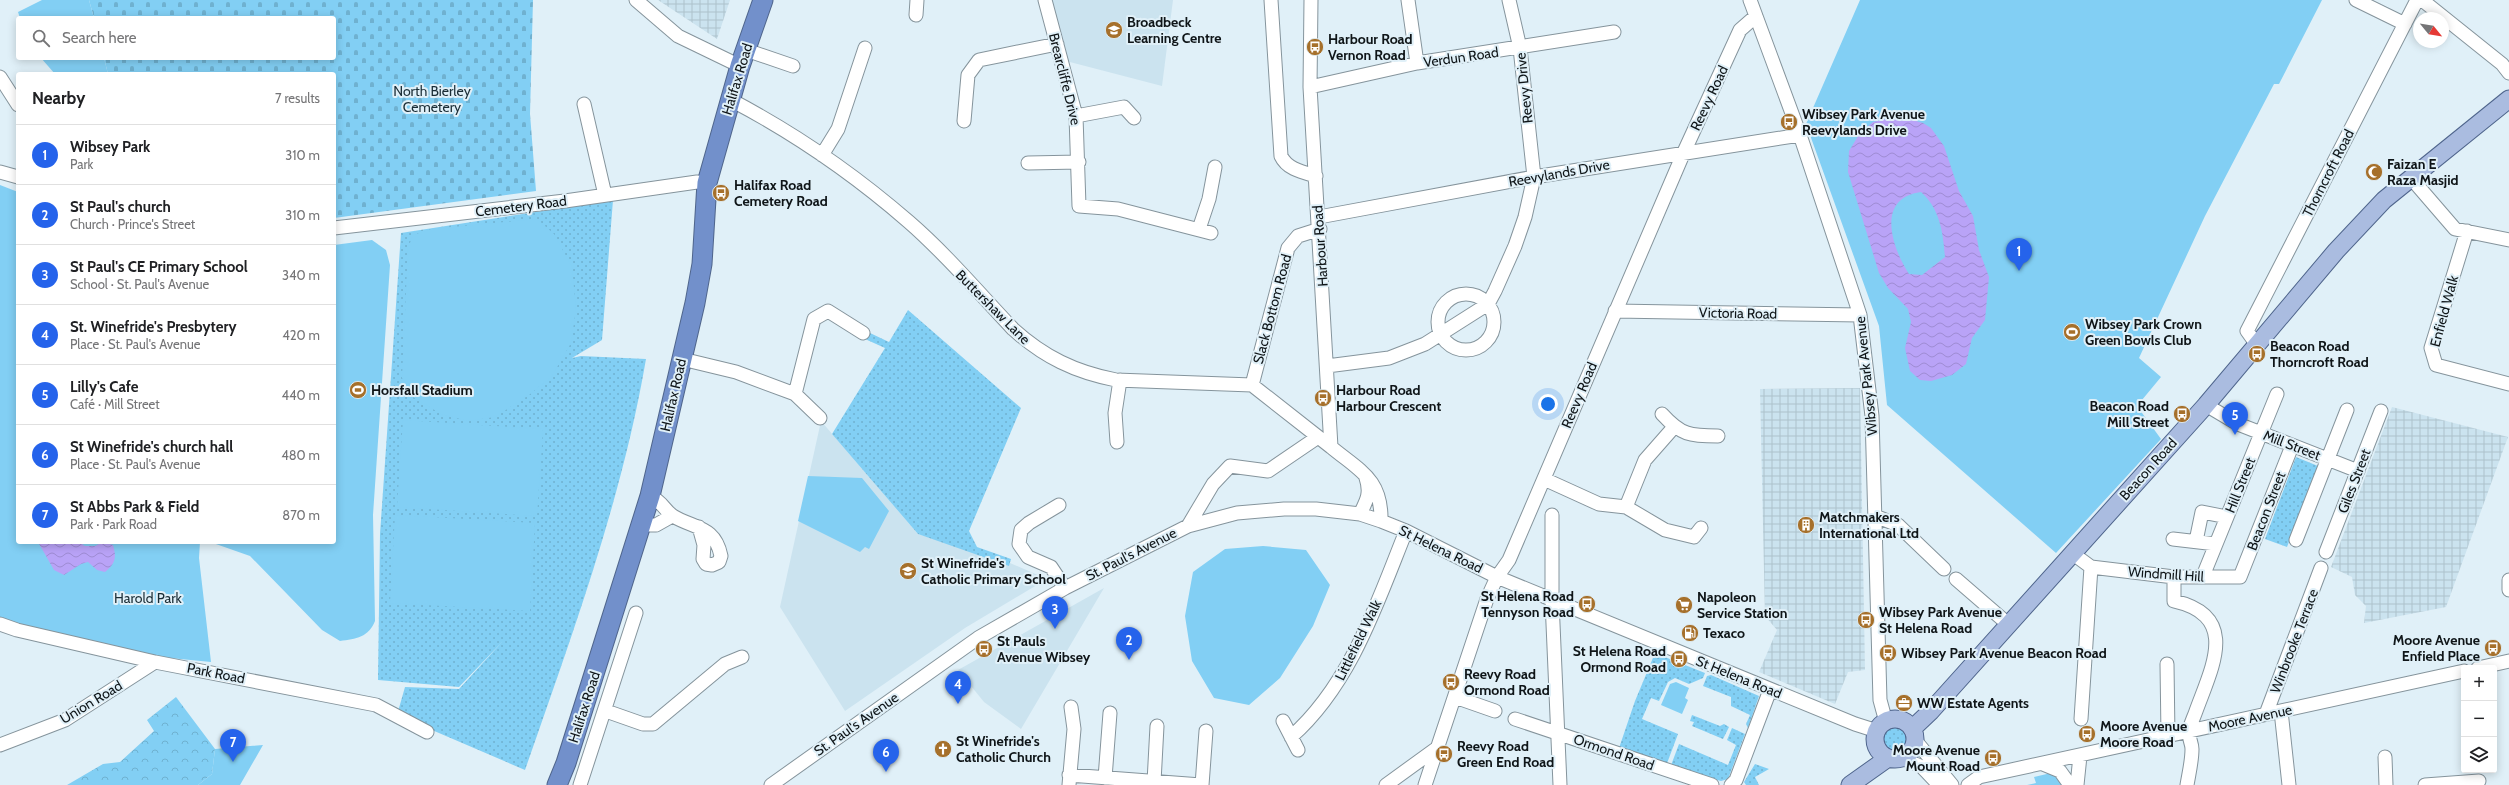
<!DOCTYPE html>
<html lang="en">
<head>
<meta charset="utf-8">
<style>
  body { margin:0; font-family:Cabin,sans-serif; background:#f6f6f6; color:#202124 }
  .controls { position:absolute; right:12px; bottom:12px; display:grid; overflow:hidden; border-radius:4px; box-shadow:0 2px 10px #0003 }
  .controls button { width:36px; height:36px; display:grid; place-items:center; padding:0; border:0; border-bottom:1px solid #e0e0e0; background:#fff; color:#202124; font:20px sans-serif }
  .compass { position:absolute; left:2413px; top:12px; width:36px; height:36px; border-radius:50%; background:#fff; box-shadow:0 2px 10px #0003; rotate:120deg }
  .you { position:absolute; left:1548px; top:404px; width:14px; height:14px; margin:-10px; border:3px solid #fff; border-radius:50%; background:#1a73e8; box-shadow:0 0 0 6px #1a73e833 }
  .badge { display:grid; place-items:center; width:26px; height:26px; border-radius:50%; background:#2563eb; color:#fff; font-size:13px; font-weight:700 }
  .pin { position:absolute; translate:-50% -33px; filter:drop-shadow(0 1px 2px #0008) }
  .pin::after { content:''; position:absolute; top:21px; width:14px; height:12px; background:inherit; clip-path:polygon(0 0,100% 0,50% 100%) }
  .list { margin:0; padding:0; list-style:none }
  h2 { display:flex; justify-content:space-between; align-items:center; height:52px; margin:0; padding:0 16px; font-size:17px }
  h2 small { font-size:13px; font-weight:400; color:#757577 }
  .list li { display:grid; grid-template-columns:26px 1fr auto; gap:12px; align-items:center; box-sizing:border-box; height:60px; padding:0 16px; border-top:1px solid #e0e0e0 }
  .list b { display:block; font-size:15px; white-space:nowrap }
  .list p { margin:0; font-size:13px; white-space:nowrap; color:#757577 }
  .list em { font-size:13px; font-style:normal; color:#757577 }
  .icon { flex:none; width:22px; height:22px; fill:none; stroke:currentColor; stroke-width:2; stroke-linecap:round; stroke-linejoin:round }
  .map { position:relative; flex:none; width:2509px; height:785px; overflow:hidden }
  .search { position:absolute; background:#fff; box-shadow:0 2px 10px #0003; left:16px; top:16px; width:320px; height:44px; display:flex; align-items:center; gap:10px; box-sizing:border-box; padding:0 14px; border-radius:4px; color:#757577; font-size:15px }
  .panel { position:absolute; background:#fff; box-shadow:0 2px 10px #0003; left:16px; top:72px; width:320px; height:472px; border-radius:4px }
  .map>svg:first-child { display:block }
  .built { fill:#cbe3ef }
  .industrial { fill:url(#industrial-grid) }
  .grass { fill:url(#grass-dots) }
  .forest { fill:url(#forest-crowns) }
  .cemetery { fill:url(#cemetery-stones) }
  .green { fill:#82cff4 }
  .water { fill:url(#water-waves); fill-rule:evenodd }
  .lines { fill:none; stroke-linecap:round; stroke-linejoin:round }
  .minor-casing { stroke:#85949c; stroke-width:15 }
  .major-casing { stroke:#4f658c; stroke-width:19 }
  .highway-casing { stroke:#4f658c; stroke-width:21 }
  .minor { stroke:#fff; stroke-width:13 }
  .major { stroke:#aabce0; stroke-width:17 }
  .highway { stroke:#7290cb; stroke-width:19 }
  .labels { text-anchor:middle; stroke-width:4; stroke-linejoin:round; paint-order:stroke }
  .poi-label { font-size:14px; font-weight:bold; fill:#0f1518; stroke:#e0f0f8; text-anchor:start }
  .street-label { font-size:14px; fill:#0f1518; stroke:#e0f0f8 }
  .park-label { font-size:14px; fill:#1a2d36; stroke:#e0f0f8 }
</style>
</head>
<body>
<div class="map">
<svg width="2509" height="785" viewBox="0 0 2509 785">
  <defs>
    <pattern id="industrial-grid" width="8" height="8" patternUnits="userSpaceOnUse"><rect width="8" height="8" fill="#cbe3ef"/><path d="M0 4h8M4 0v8" fill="none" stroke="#adc2cc"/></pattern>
    <pattern id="grass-dots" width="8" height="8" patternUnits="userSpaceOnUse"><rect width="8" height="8" fill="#82cff4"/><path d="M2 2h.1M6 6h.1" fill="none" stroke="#6fb1d0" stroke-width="1.8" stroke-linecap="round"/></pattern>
    <pattern id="forest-crowns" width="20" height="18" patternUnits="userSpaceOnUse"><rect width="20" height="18" fill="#82cff4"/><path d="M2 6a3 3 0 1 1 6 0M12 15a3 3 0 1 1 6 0" fill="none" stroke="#6fb1d0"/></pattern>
    <pattern id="cemetery-stones" width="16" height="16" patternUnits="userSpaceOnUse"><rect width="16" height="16" fill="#82cff4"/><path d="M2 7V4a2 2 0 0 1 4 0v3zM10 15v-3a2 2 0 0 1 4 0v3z" fill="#6fb1d0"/></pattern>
    <pattern id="water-waves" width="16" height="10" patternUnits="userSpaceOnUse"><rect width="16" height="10" fill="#b9a3f7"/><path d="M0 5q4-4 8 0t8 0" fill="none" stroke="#9e8bd3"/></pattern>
  </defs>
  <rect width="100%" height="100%" fill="#e0f0f8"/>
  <path class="built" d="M1052,0H1173L1162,86L1066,61Z
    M821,421L918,534L1010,563L1047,579L965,628L845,711L780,607Z
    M1104,588L1021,729L984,702L958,670Z"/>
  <path class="industrial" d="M658,0H730L717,39Z
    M1860,388L1865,670L1848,672L1835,704L1759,672L1777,630L1765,616L1760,389Z
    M2392,407L2508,437L2446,607L2364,623L2366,606L2355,595L2352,577L2331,567Z"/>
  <path class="grass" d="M613,200L602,340L572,358L581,356L646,359C622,500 572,635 525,770L397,715L405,687L459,689L503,641L459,687L378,680L380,534L401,233Z
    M908,310L1021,408L969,531L977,547L1011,559L1009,566L918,534L832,434L885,348L865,339L870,333L889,342Z
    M2296,457L2318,466L2287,547L2265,539Z
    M1655,653L1705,673L1703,678L1689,684L1675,678L1668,682L1659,701L1651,698L1642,719L1678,734L1666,766L1618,751L1635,701Z
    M1711,675L1759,696L1748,728L1746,724L1750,715L1731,706V697L1703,686L1707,676Z
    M1692,715L1720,726L1724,724L1729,727L1723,739L1692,726L1694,722L1690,721Z
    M1881 740a15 15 0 1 1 30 0a15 15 0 1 1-30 0Z
    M1732,728L1745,734L1728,779L1721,781L1670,768L1679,744L1728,765L1736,745L1727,740Z
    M1755,764L1769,769L1755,777L1759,785H1746L1744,782Z"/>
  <path class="forest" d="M176,697L215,749L212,774L198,785H67L103,764L120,762L154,731L147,720Z"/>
  <path class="cemetery" d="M89,0H533L530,114L536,191L334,218V74H108L104,58H334V18H94Z"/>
  <path class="green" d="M42,0H89L94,18H20L18,12Z
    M1860,0H2322L2279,84H2274L2205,216L2139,358L2161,377L2137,406L2161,439L2056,553L1887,405L1879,326L1806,124Z
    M41,58H104L108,74H55Z
    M0,185L18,192V542H200L199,558L211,662L160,657L17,623L0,617Z
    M537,219L554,234L572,267L576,309L571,343L552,376L529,395L495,417L468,421L441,414L413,397L402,378L408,248L413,235L431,229Z
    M372,240L386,250L390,265L373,515L375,621C369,637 356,639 340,641L322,630L250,556L213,543L334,542V245Z
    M403,420L543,429L537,516L397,507Z
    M808,476L862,478L889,511L869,549L865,547L860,552L798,521Z
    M395,515L535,523L530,611L390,603Z
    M1263,546L1306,550L1330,585L1313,626L1280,678L1249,705L1214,698L1192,661L1185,616L1193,572L1225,549Z
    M1676,682L1689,688L1685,698L1688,700L1682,714L1661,705L1670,684Z
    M263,745L240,785H198L212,774L215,749Z
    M2051,773L2056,775L2064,785H2027L2036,783L2034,777Z"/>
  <path class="water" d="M1899,116L1923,123L1931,128L1944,146L1959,191L1973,216L1979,250L1989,277L1985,320L1972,338L1966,364L1952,375L1931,381L1920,380L1910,371L1905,348L1911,322L1908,309L1888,288L1879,273L1848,172L1849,151L1860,133L1873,122ZM1921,192C1940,209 1943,232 1945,257L1922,275L1909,274C1892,248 1875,198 1921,192Z
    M38,542H79L85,546H95L103,542L113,545C117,558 115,564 105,572L97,570L88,562L81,564L64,575L54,570Z"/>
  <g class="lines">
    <defs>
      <path id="minor" d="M636,0L678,36L740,66
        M1045,0L1076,116L1079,206L1118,209L1211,233
        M1271,0L1281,156C1287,169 1302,172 1316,176
        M1311,0L1310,87L1331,447C1360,471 1382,479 1381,521
        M1408,0L1417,63
        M1750,0L1800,135L1860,315L1872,416L1880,700L1886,722
        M2356,0L2405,24
        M2422,0L2502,64L2509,73
        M916,15L917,0
        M746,50L793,66
        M0,77L18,105
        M1310,87L1417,63L1614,32
        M731,100C794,133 855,175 909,222C946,254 979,293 1013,329C1044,357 1075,372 1116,380L1252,385L1331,447
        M584,104L605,195
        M1076,116L1124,107L1134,118
        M964,121L968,75L979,60L1057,44
        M822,155L838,129L865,48
        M1028,163L1079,162
        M0,172L18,177
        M2411,178L2455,229L2509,240
        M1319,217L1534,177L1800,135
        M334,228L565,201L697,182L707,183
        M1199,229L1209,199L1215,167
        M2467,231L2431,348L2436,365L2509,384
        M1438 322a28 28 0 1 1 56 0a28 28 0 1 1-56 0Z
        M1615,311L1860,315
        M2257,345L2247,331L2417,0
        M682,359L736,372L795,394L820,418
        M1327,366L1389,358L1425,344L1488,304L1495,291L1515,246L1525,217L1534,177L1520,48L1509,0
        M1252,385L1288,248L1298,236L1320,229
        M795,394L814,319L828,311L863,333
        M2206,405L2238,424L2358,471
        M1662,414C1681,435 1690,436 1718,436
        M1117,442L1115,413L1120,380
        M1544,479L1599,504L1626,507L1665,530L1694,537L1701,528
        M650,496C663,502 664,510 673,516C695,529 715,526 721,556L719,562L712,565L706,564L703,559L704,545L699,527
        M1059,505L1029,523L1021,530L1019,544L1028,557L1051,567L1065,588
        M1626,507L1645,460L1674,427
        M1360,514C1367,500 1371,493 1366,478
        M1552,515V601L1560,785
        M1875,516L1898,525L1944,569
        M641,525H656L672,516
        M1188,526L1213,484L1230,466L1268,471L1318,437
        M2173,539L2216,544
        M2296,540L2347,410
        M2196,541L2202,512L2227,517
        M2326,552L2381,411
        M2072,553L2091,567L2081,719
        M2091,567L2174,577H2240L2292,446
        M2203,576L2277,394
        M2174,577V601C2240,616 2212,667 2196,711C2194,717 2190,725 2189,731C2188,737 2192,743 2192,749C2192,761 2189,773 2187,785
        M1956,579L2008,624
        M2509,580V590
        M0,624L17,630L155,662L376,705L427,732
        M2167,664L2168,736
        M2478,668L2509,661
        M1455,697L1495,711
        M606,711L643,724H653L725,664L742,657
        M2281,711L2289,785
        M2266,714L2321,568
        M1515,719L1712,785
        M1283,721L1298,750
        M1291,737C1351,684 1377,603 1406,531
        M1915,740L1952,785
        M0,745L65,720L155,662
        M2385,757L2386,785
        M1902,758L1922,767L1939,785
        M2043,764L2060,771L2070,785
        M1069,775L1201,785
        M1105,778L1110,713
        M1154,782L1157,726
        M580,785L636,613
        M771,785L978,638L1065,588L1188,526L1237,513L1284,509H1316L1360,514L1381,521L1406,531L1497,577L1855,724L1877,731
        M1069,785L1074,729L1071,707
        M1202,785L1206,731
        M1386,785L1437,748
        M1425,785L1487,599L1497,577L1509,560L1684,152L1740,30L1756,16
        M1731,785L1736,780L1770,690
        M1968,785L1979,777L2464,671
        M2077,785L2080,756
        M2425,785L2479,781"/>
      <path id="major" d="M1875 739a20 20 0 1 1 40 0a20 20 0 1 1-40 0Z
        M1912,729L1931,711L2206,405L2336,251L2384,200L2509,99
        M1850,785L1888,758"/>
      <path id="highway" d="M557,785L566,763L650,496L695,303L702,264L707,183L740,66L763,0"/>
    </defs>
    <use href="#minor" class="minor-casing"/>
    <use href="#major" class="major-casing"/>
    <use href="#highway" class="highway-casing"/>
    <use href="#minor" class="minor"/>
    <use href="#major" class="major"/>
    <use href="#highway" class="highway"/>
  </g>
  <defs>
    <symbol id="school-disc" viewBox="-11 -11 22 22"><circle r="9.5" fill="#a6702b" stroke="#e0f0f8"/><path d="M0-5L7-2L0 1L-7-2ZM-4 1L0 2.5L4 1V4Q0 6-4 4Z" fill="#fff"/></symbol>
    <symbol id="bus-disc" viewBox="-11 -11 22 22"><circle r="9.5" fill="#a6702b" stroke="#e0f0f8"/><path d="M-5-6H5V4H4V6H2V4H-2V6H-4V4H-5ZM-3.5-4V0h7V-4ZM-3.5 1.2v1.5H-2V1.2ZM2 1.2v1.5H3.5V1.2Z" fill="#fff"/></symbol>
    <symbol id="mosque-disc" viewBox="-11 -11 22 22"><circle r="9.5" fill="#a6702b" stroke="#e0f0f8"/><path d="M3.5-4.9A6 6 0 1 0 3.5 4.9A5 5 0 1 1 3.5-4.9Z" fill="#fff"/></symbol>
    <symbol id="stadium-disc" viewBox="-11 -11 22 22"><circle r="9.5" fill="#a6702b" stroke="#e0f0f8"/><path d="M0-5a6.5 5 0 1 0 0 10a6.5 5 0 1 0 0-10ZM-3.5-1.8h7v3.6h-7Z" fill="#fff"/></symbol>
    <symbol id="building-disc" viewBox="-11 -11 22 22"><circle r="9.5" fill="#a6702b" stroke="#e0f0f8"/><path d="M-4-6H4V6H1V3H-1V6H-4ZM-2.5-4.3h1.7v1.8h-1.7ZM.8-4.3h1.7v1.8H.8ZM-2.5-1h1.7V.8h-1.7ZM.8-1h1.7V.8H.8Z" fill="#fff"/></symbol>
    <symbol id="supermarket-disc" viewBox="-11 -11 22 22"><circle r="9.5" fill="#a6702b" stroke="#e0f0f8"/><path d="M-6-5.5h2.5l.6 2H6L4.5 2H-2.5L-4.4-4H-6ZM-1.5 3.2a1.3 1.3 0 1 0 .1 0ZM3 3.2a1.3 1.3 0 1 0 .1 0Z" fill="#fff"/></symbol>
    <symbol id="fuel-disc" viewBox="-11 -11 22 22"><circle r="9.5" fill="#a6702b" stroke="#e0f0f8"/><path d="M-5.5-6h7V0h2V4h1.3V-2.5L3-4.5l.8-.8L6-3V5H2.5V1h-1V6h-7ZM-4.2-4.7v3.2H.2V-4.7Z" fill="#fff"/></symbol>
    <symbol id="office-disc" viewBox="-11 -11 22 22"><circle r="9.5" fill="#a6702b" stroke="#e0f0f8"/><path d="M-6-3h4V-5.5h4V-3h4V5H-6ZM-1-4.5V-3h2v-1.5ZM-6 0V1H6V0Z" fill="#fff"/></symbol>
    <symbol id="church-disc" viewBox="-11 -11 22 22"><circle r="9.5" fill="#a6702b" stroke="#e0f0f8"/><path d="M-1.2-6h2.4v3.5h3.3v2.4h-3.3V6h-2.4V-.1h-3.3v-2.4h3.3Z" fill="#fff"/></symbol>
  </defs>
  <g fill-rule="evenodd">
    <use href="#school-disc" x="1104" y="20" width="20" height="20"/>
    <use href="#bus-disc" x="1305" y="37" width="20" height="20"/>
    <use href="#bus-disc" x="1779" y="112" width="20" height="20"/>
    <use href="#mosque-disc" x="2364" y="162" width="20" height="20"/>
    <use href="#bus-disc" x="711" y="183" width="20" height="20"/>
    <use href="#stadium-disc" x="2062" y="322" width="20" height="20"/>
    <use href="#bus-disc" x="2247" y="344" width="20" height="20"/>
    <use href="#stadium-disc" x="348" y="380" width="20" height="20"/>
    <use href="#bus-disc" x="1313" y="388" width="20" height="20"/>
    <use href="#bus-disc" x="2172" y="404" width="20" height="20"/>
    <use href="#building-disc" x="1796" y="515" width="20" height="20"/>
    <use href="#school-disc" x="898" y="561" width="20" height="20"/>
    <use href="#bus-disc" x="1577" y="594" width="20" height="20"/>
    <use href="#supermarket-disc" x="1674" y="595" width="20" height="20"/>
    <use href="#bus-disc" x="1856" y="610" width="20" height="20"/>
    <use href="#fuel-disc" x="1680" y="623" width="20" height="20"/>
    <use href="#bus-disc" x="2483" y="638" width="20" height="20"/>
    <use href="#bus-disc" x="974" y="639" width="20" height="20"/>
    <use href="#bus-disc" x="1878" y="643" width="20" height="20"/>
    <use href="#bus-disc" x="1669" y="649" width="20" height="20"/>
    <use href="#bus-disc" x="1441" y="672" width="20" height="20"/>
    <use href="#office-disc" x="1894" y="693" width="20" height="20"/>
    <use href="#bus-disc" x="2077" y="724" width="20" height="20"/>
    <use href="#church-disc" x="933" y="739" width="20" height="20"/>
    <use href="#bus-disc" x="1434" y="744" width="20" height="20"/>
    <use href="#bus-disc" x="1983" y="748" width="20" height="20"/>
  </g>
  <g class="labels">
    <g class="poi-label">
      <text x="1127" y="27">Broadbeck<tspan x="1127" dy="16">Learning Centre</tspan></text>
      <text x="1328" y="44">Harbour Road<tspan x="1328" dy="16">Vernon Road</tspan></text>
      <text x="1802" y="119">Wibsey Park Avenue<tspan x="1802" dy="16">Reevylands Drive</tspan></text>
      <text x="2387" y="169">Faizan E<tspan x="2387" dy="16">Raza Masjid</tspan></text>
      <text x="734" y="190">Halifax Road<tspan x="734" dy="16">Cemetery Road</tspan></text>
      <text x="2085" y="329">Wibsey Park Crown<tspan x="2085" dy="16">Green Bowls Club</tspan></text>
      <text x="2270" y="351">Beacon Road<tspan x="2270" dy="16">Thorncroft Road</tspan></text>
      <text x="371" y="395">Horsfall Stadium</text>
      <text x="1336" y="395">Harbour Road<tspan x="1336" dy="16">Harbour Crescent</tspan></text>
      <text x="2169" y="411" text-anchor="end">Beacon Road<tspan x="2169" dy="16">Mill Street</tspan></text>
      <text x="1819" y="522">Matchmakers<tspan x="1819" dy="16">International Ltd</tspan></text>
      <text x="921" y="568">St Winefride's<tspan x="921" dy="16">Catholic Primary School</tspan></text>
      <text x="1574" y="601" text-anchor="end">St Helena Road<tspan x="1574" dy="16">Tennyson Road</tspan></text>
      <text x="1697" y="602">Napoleon<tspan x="1697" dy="16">Service Station</tspan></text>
      <text x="1879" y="617">Wibsey Park Avenue<tspan x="1879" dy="16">St Helena Road</tspan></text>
      <text x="1703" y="638">Texaco</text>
      <text x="2480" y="645" text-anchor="end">Moore Avenue<tspan x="2480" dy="16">Enfield Place</tspan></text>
      <text x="997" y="646">St Pauls<tspan x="997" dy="16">Avenue Wibsey</tspan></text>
      <text x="1666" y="656" text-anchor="end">St Helena Road<tspan x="1666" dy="16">Ormond Road</tspan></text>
      <text x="1901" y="658">Wibsey Park Avenue Beacon Road</text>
      <text x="1464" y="679">Reevy Road<tspan x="1464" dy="16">Ormond Road</tspan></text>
      <text x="1917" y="708">WW Estate Agents</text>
      <text x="2100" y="731">Moore Avenue<tspan x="2100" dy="16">Moore Road</tspan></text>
      <text x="956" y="746">St Winefride's<tspan x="956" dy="16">Catholic Church</tspan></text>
      <text x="1457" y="751">Reevy Road<tspan x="1457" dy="16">Green End Road</tspan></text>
      <text x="1980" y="755" text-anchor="end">Moore Avenue<tspan x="1980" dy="16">Mount Road</tspan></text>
    </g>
    <g class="street-label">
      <text transform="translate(1461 57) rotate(-8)" y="5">Verdun Road</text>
      <text transform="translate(737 79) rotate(-73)" y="5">Halifax Road</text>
      <text transform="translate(1065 79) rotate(76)" y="5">Brearcliffe Drive</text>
      <text transform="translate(1524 88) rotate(-96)" y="5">Reevy Drive</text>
      <text transform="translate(1709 98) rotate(-65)" y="5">Reevy Road</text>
      <text transform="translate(1559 173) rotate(-10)" y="5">Reevylands Drive</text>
      <text transform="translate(2328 173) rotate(-63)" y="5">Thorncroft Road</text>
      <text transform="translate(521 206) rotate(-7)" y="5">Cemetery Road</text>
      <text transform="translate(1320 246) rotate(-94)" y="5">Harbour Road</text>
      <text transform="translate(993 307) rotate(45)" y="5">Buttershaw Lane</text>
      <text transform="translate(1272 309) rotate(-75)" y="5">Slack Bottom Road</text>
      <text transform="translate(2444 311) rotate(-75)" y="5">Enfield Walk</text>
      <text transform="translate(1738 313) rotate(1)" y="5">Victoria Road</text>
      <text transform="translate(1866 376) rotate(-96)" y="5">Wibsey Park Avenue</text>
      <text transform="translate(673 395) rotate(-77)" y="5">Halifax Road</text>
      <text transform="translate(1579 395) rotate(-67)" y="5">Reevy Road</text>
      <text transform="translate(2292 445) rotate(21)" y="5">Mill Street</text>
      <text transform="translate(2148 469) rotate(-48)" y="5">Beacon Road</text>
      <text transform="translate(2354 481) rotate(-69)" y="5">Giles Street</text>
      <text transform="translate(2240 485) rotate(-68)" y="5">Hill Street</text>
      <text transform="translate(2266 511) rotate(-69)" y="5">Beacon Street</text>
      <text transform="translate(1441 549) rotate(26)" y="5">St Helena Road</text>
      <text transform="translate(1131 554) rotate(-27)" y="5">St. Paul's Avenue</text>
      <text transform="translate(2166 574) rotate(4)" y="5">Windmill Hill</text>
      <text transform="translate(1358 640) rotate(-64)" y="5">Littlefield Walk</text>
      <text transform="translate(2294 641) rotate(-69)" y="5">Winbrooke Terrace</text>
      <text transform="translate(216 673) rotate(11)" y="5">Park Road</text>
      <text transform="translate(1739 677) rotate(22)" y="5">St Helena Road</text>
      <text transform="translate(91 702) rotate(-31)" y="5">Union Road</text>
      <text transform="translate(584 707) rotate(-72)" y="5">Halifax Road</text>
      <text transform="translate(2250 718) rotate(-12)" y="5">Moore Avenue</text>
      <text transform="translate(856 724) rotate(-35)" y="5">St. Paul's Avenue</text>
      <text transform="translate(1614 752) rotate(19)" y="5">Ormond Road</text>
    </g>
    <g class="park-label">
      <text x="432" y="96">North Bierley<tspan x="432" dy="16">Cemetery</tspan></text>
      <text x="148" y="603">Harold Park</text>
    </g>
  </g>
</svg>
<div class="controls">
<button>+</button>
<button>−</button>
<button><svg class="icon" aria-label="layers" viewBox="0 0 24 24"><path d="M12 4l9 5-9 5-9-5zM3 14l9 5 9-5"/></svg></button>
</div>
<svg class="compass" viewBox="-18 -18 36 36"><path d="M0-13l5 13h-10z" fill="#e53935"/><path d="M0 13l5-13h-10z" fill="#757577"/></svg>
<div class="you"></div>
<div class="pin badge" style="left:2019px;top:271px">1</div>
<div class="pin badge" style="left:1129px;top:660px">2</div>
<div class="pin badge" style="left:1055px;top:629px">3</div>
<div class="pin badge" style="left:958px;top:704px">4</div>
<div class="pin badge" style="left:2235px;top:435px">5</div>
<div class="pin badge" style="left:886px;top:772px">6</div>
<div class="pin badge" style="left:233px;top:762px">7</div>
<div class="search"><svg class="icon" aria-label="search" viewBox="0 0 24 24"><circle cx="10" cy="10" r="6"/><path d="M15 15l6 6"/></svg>Search here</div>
<section class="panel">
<h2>Nearby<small>7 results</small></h2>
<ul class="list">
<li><span class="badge">1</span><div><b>Wibsey Park</b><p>Park</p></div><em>310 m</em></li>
<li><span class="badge">2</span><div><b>St Paul's church</b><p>Church · Prince's Street</p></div><em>310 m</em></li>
<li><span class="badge">3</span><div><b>St Paul's CE Primary School</b><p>School · St. Paul's Avenue</p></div><em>340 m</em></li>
<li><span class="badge">4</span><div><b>St. Winefride's Presbytery</b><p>Place · St. Paul's Avenue</p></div><em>420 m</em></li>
<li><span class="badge">5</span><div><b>Lilly's Cafe</b><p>Café · Mill Street</p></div><em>440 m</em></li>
<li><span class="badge">6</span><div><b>St Winefride's church hall</b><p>Place · St. Paul's Avenue</p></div><em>480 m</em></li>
<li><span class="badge">7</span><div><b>St Abbs Park &amp; Field</b><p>Park · Park Road</p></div><em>870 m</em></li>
</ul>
</section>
</div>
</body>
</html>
